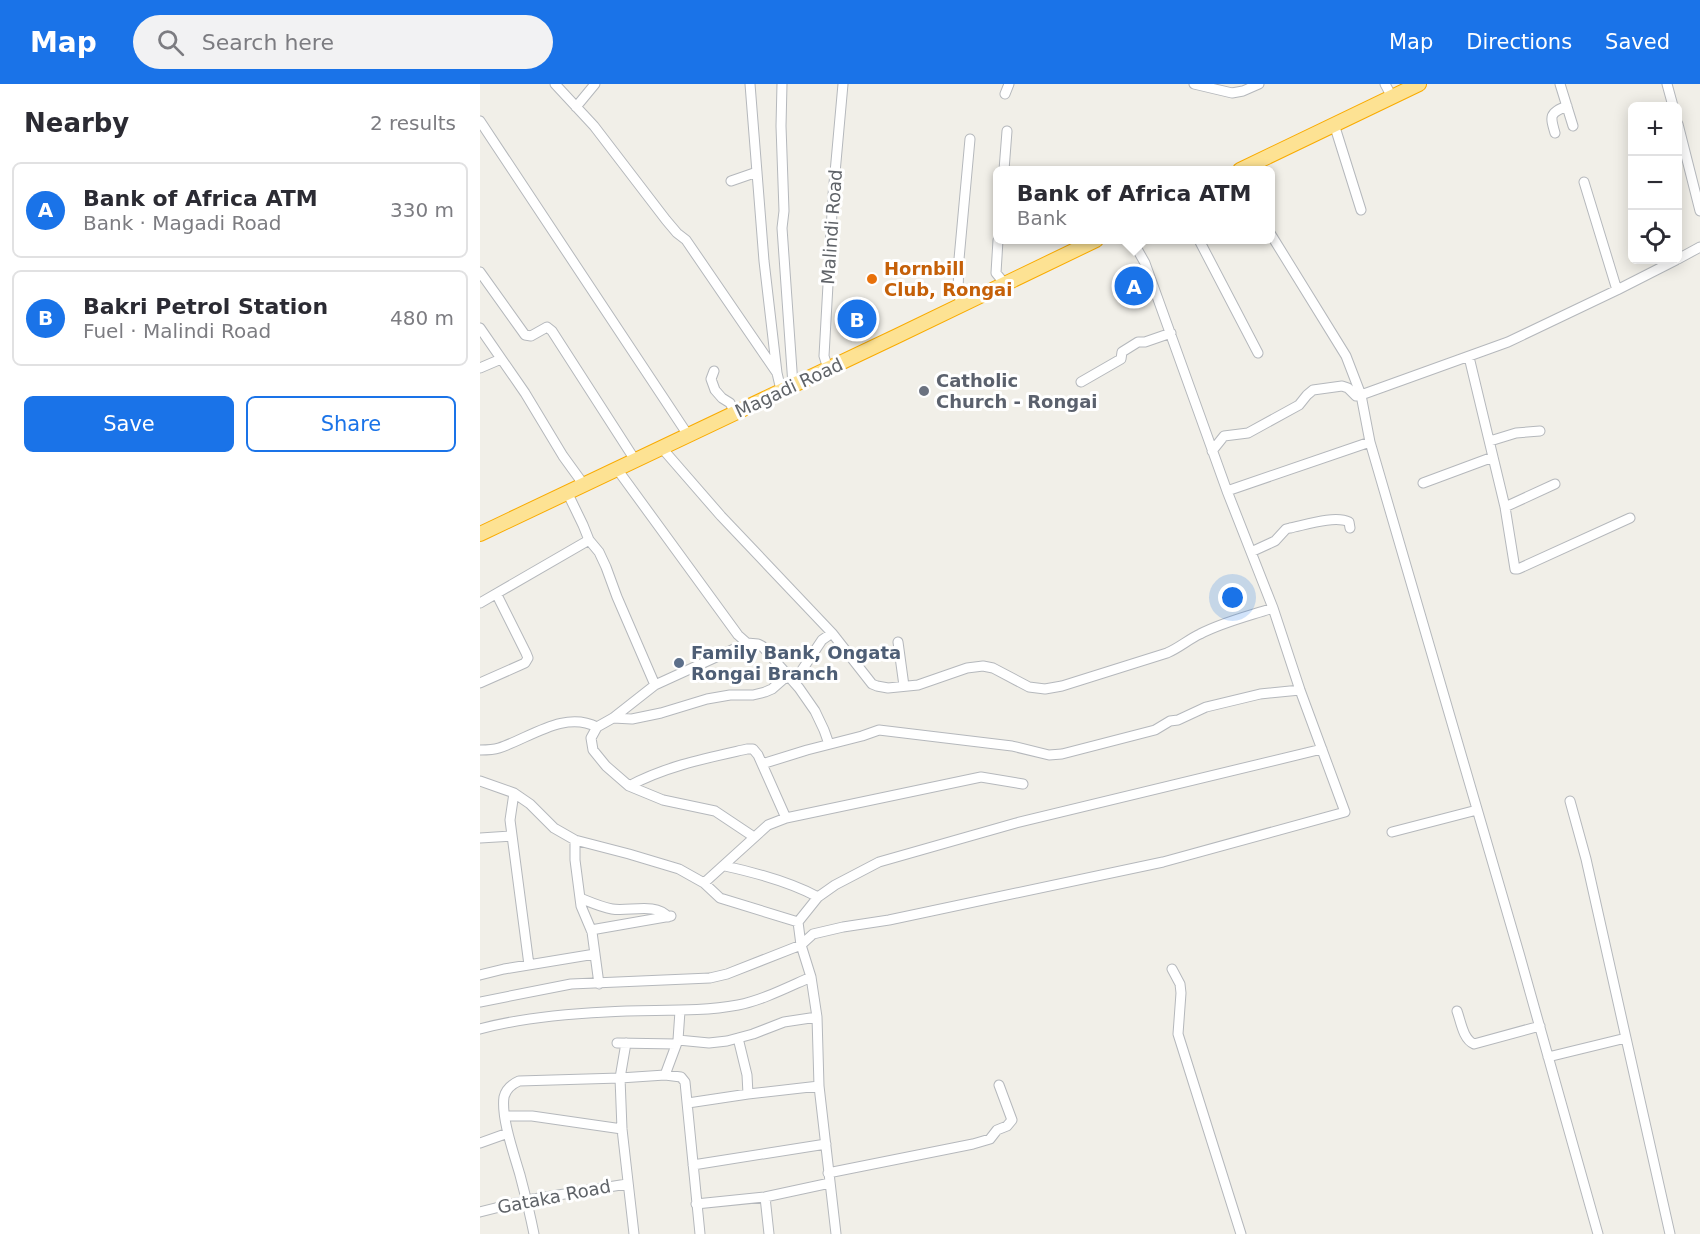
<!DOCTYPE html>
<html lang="en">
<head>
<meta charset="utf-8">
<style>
  body { margin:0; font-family:"DejaVu Sans",sans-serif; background:#f2f2f3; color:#2b2b33 }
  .controls { position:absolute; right:18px; top:18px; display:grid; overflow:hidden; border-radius:9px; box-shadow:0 3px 15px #0003 }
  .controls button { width:54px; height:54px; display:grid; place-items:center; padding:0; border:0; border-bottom:2px solid #e1e1e2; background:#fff; color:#2b2b33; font:30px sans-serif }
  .you { position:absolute; left:753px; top:514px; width:21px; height:21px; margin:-15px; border:4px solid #fff; border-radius:50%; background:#1a73e8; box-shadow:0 0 0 9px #1a73e833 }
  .badge { display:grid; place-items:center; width:39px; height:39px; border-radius:50%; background:#1a73e8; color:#fff; font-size:20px; font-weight:700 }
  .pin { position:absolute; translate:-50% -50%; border:3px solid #fff; box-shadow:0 2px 6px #0006 }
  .popup { position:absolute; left:513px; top:82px; width:282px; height:78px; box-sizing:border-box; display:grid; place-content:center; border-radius:9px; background:#fff; filter:drop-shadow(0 2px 4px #0005); font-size:20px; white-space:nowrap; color:#7c7c81 }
  .popup b { font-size:22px; color:#2b2b33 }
  .popup::after { content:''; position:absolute; left:50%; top:100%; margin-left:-12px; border:12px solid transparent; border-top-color:#fff }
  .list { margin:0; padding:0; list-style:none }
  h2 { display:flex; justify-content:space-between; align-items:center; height:78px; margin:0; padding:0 24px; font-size:26px }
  h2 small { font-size:20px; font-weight:400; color:#7c7c81 }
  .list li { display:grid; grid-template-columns:39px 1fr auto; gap:18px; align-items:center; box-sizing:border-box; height:96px; margin:0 12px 12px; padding:0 12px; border:2px solid #e1e1e2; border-radius:9px }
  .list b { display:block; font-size:22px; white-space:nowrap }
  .list p { margin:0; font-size:20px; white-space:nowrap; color:#7c7c81 }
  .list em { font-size:20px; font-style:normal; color:#7c7c81 }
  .actions { display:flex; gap:12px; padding:18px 24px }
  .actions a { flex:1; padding:14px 0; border:2px solid #1a73e8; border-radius:9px; text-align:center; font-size:21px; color:#1a73e8 }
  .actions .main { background:#1a73e8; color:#fff }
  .icon { flex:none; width:33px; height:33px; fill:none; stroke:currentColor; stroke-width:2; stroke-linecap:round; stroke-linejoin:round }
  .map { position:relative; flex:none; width:1220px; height:1150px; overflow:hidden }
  header { display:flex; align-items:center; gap:36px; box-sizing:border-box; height:84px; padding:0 30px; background:#1a73e8; color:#fff }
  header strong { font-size:28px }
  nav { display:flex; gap:33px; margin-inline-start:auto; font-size:21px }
  .search { width:420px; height:54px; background:#f2f2f3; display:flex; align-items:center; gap:15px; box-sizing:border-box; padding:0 21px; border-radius:33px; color:#7c7c81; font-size:22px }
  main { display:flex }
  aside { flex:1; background:#fff }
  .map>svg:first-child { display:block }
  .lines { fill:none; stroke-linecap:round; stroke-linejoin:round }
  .minor-casing { stroke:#b5b8bc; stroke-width:11 }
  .highway-casing { stroke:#f9ab00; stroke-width:16 }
  .minor { stroke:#fff; stroke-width:9 }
  .highway { stroke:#fde293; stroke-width:14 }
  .food-dot { fill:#e8710a; stroke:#fff; stroke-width:2 }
  .worship-dot { fill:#6b7280; stroke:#fff; stroke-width:2 }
  .service-dot { fill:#5c6f8a; stroke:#fff; stroke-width:2 }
  .labels { text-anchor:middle; stroke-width:6; stroke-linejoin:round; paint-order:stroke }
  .street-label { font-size:18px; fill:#5f6368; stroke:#fff }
  .food-label { font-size:18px; font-weight:bold; fill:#c56008; stroke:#fff; text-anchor:start }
  .worship-label { font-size:18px; font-weight:bold; fill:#5b616d; stroke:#fff; text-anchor:start }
  .service-label { font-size:18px; font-weight:bold; fill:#4e5e75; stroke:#fff; text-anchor:start }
</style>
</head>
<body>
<header>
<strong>Map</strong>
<div class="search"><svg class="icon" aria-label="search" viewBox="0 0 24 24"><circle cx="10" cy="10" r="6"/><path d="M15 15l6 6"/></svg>Search here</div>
<nav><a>Map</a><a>Directions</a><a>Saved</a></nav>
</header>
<main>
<aside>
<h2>Nearby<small>2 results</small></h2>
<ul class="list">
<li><span class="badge">A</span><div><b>Bank of Africa ATM</b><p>Bank · Magadi Road</p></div><em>330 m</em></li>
<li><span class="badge">B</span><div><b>Bakri Petrol Station</b><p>Fuel · Malindi Road</p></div><em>480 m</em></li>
</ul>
<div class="actions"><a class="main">Save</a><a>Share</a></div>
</aside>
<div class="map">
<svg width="1220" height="1150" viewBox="0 0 1220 1150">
  <rect width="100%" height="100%" fill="#f1efe8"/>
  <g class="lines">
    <defs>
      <path id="minor" d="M75,0L114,42L186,136L197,149L206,156L297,289
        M270,0L284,177L297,289L301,306
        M302,0L301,42L304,127L302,144L313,301
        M714,0L752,9L763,7L779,0
        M905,0L912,13
        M1080,0L1093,42
        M1187,0L1193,22
        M525,10L529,0
        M96,23L115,0
        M0,37L208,351
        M854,40L881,126
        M1198,40L1220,127
        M1075,49C1070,32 1069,29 1087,22
        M524,86L527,47
        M251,97L277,88
        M1104,98L1137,206
        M790,149L866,272L881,311L890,358L1039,869L1118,1150
        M518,156L516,189L525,200
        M719,156L778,269
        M1198,175L1220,163
        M0,188L45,251L51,252L67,243L72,247L155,376
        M482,221L478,209L479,175L490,55
        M0,244L45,309L83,372L104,401
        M989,273L1025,423L1035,485H1038L1150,434
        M0,284L21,275
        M348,285L344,272L353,111L363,0
        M234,287L231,295L235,306L242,314L250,319L255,329
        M601,298L641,275L642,268L658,258H665L691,249
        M881,311L1028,258L1137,206L1196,176
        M1010,357L1036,349L1060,347
        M181,363L241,432L352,549L392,600L397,602L408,604L438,601L487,584L503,582L513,584L549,603L565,605L582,602L687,569C699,564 709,555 720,550C743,538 769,532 793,524
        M732,367L744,352L768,349L819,321L827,311L833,306L862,302L868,304L876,312
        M137,385L258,551L267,559
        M943,399L1013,373
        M747,407L890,358
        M87,408L103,441L109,456L119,468L126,483L137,513L175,601
        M1025,423L1075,400
        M771,468L795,457L806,445L810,444C825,441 855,431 869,438L870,444
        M0,519L109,456
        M418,558L424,602
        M314,598L342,556L352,549
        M0,599L45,579L48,574L46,569L17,511
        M133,634L152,635L181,629L227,615L250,611H273L285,608L292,605L308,591
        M0,666C6,666 13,666 19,664C50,654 84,626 117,643
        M282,680L327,666L382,652L399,646L532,662L569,671L582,670L675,646L690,637L698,636L726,623L780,610L820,606
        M0,697L34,709L50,720L74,744L95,756L149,770L199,785L224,799L240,814L318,838
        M149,702C186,682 227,674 267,665H273L278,671L306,734
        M34,709L30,736L49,881
        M1090,717L1106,775L1146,954
        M912,748L997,726
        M274,753L235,727L183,716L149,702L126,682L113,666L111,654L117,643L133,634L175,601L267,559L278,560L282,562L319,604L335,627L344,646L349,660
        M0,754L32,752
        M95,756V776L101,822L112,848L119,900
        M245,782C277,789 310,798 338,813
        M224,799L288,741L306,734L501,693L543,700
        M100,814C110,818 121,823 132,825C148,828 176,818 188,833
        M111,846L191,832
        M692,885L700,900L701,909L698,950L761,1150
        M0,891L24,885L115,870
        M0,918L91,900L230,894L247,890L321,861L333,850L363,843L409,836L683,778L865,728L820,606L793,524L747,407L665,179L652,156
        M977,927C981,938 983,955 994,960L1060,942
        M0,945C40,934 85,930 126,928C171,925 215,929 258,921C283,916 308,903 331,893
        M258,954L267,991L268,1010
        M198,956L229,959L247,957L273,950L304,938L337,933
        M137,959L196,960
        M146,959L140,994L142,1045L154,1150
        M1068,973L1146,954L1190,1150
        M185,991L198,956L200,927
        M208,1019L268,1010L339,1002
        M26,1032H52L142,1045
        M0,1059L28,1049
        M213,1081L346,1060
        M348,1089L493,1060L510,1055L517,1046L527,1042L532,1036L519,1001
        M285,1113L289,1150
        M216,1120L285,1113L350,1099
        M0,1128L47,1116L147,1100
        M54,1150C50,1130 45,1110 40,1091C34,1070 21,1034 24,1013C26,1005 32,1000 39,997L140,994L185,991L201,993L205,998L220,1150
        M356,1150L339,1002L337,933L331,893L321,861L318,838L338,813L355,801L399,778L536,739L842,665"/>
      <path id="highway" d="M760,86L939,0
        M0,450L417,252L616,156"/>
    </defs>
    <use href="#minor" class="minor-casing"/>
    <use href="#highway" class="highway-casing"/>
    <use href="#minor" class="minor"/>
    <use href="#highway" class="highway"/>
  </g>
  <circle class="food-dot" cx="392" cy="195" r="6"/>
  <circle class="worship-dot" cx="444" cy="307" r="6"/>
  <circle class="service-dot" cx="199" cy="579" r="6"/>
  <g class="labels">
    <g class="street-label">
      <text transform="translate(352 143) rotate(-86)" y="6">Malindi Road</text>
      <text transform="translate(309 304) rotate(-25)" y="6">Magadi Road</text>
      <text transform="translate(74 1113) rotate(-11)" y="6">Gataka Road</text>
    </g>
    <g class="food-label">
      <text x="404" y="191">Hornbill<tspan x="404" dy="21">Club, Rongai</tspan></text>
    </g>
    <g class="worship-label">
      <text x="456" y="303">Catholic<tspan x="456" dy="21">Church - Rongai</tspan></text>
    </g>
    <g class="service-label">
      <text x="211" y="575">Family Bank, Ongata<tspan x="211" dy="21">Rongai Branch</tspan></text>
    </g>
  </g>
</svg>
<div class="controls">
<button>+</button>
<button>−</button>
<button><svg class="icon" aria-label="locate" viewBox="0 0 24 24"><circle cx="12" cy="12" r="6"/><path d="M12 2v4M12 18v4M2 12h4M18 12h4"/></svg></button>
</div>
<div class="you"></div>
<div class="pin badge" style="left:654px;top:202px">A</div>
<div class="popup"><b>Bank of Africa ATM</b>Bank</div>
<div class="pin badge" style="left:377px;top:235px">B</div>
</div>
</main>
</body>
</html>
